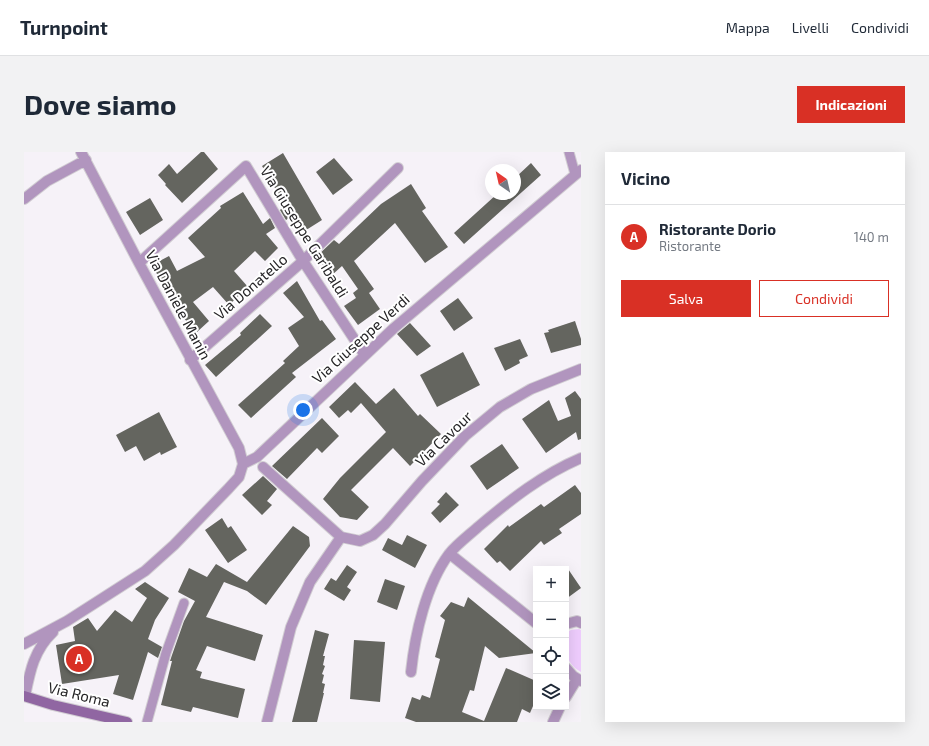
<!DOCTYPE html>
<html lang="it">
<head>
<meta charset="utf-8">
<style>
  body { margin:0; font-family:"Exo 2",sans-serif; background:#f2f2f3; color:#1f2937 }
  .controls { position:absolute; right:12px; bottom:12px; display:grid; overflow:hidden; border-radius:0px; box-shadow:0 4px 16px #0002 }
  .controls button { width:36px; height:36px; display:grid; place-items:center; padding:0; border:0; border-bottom:1px solid #e0e1e3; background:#fff; color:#1f2937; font:20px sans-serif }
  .compass { position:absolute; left:461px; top:12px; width:36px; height:36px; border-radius:50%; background:#fff; box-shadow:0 4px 16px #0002; rotate:326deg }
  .you { position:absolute; left:279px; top:258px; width:14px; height:14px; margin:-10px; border:3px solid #fff; border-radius:50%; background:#1a73e8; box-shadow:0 0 0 6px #1a73e833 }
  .badge { display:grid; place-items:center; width:26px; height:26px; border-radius:50%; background:#d93025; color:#fff; font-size:13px; font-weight:700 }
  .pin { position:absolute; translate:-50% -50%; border:2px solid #fff; box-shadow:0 1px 4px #0006 }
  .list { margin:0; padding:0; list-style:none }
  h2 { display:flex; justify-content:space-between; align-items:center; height:52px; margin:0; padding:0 16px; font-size:17px }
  h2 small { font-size:13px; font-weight:400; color:#747a83 }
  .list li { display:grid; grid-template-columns:26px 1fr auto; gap:12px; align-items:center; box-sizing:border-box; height:64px; padding:0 16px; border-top:1px solid #e0e1e3 }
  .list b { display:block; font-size:15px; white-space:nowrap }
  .list p { margin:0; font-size:13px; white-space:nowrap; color:#747a83 }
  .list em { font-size:13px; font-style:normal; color:#747a83 }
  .actions { display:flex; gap:8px; padding:12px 16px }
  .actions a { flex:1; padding:9px 0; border:1px solid #d93025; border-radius:0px; text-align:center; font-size:14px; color:#d93025 }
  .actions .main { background:#d93025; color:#fff }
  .icon { flex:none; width:22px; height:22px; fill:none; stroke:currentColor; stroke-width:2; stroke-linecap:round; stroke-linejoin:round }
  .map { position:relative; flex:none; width:557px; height:570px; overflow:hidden; border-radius:0px }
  header { display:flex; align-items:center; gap:24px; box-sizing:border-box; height:56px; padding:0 20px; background:#fff; border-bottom:1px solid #e0e1e3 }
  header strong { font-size:19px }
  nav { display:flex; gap:22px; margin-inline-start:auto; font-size:14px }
  .intro { display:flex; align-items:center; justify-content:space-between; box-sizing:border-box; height:96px; padding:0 24px }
  h1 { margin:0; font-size:28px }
  .button { padding:10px 18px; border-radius:0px; background:#d93025; color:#fff; font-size:14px; font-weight:700 }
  main { display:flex; gap:24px; padding:0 24px }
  aside { flex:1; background:#fff; border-radius:0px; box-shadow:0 4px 16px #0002 }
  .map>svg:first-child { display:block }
  .green { fill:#efcdfe }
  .building { fill:#64655f }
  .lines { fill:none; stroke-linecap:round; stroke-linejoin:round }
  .service-casing { stroke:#d1cdd2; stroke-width:11 }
  .minor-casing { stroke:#d1cdd2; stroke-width:12 }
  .secondary-casing { stroke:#d1cdd2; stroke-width:12 }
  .service { stroke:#b195be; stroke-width:9 }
  .minor { stroke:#b195be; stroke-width:10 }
  .secondary { stroke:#9066a2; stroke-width:10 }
  .labels { text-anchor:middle; stroke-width:4; stroke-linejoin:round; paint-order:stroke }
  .street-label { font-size:15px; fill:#262527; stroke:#fff }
</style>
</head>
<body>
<header>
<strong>Turnpoint</strong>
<nav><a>Mappa</a><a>Livelli</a><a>Condividi</a></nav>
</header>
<div class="intro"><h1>Dove siamo</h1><a class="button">Indicazioni</a></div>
<main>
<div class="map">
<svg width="557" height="570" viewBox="0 0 557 570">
  <rect width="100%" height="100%" fill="#f6f2f8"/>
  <path class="green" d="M555,477L557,478V520C540,510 542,498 542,481L547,478Z"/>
  <path class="building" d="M177,0H180L194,17L158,51L141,33L142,32L134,23L145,12L153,22Z
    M259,1L298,68L279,80L269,63L262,68L256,58L261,53L238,14Z
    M310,6L329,28L309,43L292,20Z
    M507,11L517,23L440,92L430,81L473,42H491V26Z
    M387,32L402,56L398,59L424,95L401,111L371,71L330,109L350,137L345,141L356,157L334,173L320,154L332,146L329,141L334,137L318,114L308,123L292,105L310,88L315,92L357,52Z
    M219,40L239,72L246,66L251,76L242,82L254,96L241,109L231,99L210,119L224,135L205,153L189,135L169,150L185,169L173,180L147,153L149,151L128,113L145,104L153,119L181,105L164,86L197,56L196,54Z
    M126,46L139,68L116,83L102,60Z
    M273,129L296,169L298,168L312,187L268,221L272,225L227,266L214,253L261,211L259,209L275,194L264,176L280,165L259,141Z
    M434,146L449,166L430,179L416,159Z
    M236,162L248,174L192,225L181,213L217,183L216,181Z
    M551,169L557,187V193L527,201L520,181L525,180L524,178Z
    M386,171L407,194L393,204L373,182Z
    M496,187L504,204L495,208L496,211L481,219L470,196Z
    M439,200L456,233L413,255L396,223Z
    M331,230L352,252L370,236L394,264L396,262L417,282L386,314L369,296L327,338L345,355L333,368L316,365L299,347L316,326L362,280L337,251L327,261L324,258L315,266L305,255Z
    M551,239L557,247V287L554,288L552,280L522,301L498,267L525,248L534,269L547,264L541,246Z
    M135,260L153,295L137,303L136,300L120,309L112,294L101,300L92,283Z
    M298,266L315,284L298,301L293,296L263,327L248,314Z
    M478,292L495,316L463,338L446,314Z
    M239,324L253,337L243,349L248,353L238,363L218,343Z
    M551,333L557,341V362L535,377L538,381L520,393L517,389L486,419L476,409L473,411L460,397L484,373L485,375L517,352L520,355Z
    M422,340L435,353L416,371L407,361L416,352L413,350Z
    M198,366L204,376L207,374L223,398L204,411L181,378Z
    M269,374L285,385L286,394L242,453L223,439L200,430L182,465L239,483L231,509L183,494L172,518L178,520L176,526L221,537L214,566L169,555L167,560L137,553L148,509H146L148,503L160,469L171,449L154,440L165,416L183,425L192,412L223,430Z
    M383,383L403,393L391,416L358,398L364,386L378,393Z
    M323,413L333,420L323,435L327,438L320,449L300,437L307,426L312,429Z
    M542,414L557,436L542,447Z
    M361,427L381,434L373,458L353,450Z
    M121,430L145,446L131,468L124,487L138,495L134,506L124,500L109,548L89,542L95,523L38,532L32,493L51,489L49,475L64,466L73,479L91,458L108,470L123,446L111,437Z
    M444,445L512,501L475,506L461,494L450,539L446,538L438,560L460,569L482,516L512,529V547L506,561L498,557L493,570H392L381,566L388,545L396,548L398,543L406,546L416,507L411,505L421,468L416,464L427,450L440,455Z
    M291,478L305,482L299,504H301L299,513L301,514L298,522L300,523L298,531L301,532L299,541H300L293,570H268Z
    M330,488L361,490L356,550L326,547Z"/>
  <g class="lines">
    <defs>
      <path id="service" d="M545,0L551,22
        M123,570L142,501L160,451"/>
      <path id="minor" d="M57,0L115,111L215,296L219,312
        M0,47L23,29L62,8
        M115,111L222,14L279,109L340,202
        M166,208L279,109L374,16
        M239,315L317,385L336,389L349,383L361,372L398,329L441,284L476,255L507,237L557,217
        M426,402L512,471
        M542,472L553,469L557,471
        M0,492L43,469L121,419L150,393L204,337L215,325L219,312L233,305L370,176L557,18
        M542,516L549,524L557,529
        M387,520C391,482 402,433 425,402C433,392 444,384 454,375C486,348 519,322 557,306
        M1,544C6,519 10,498 29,480
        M542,545L553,527
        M243,570L267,475L286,430L317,385
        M529,570L536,555"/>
      <path id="secondary" d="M0,544L29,553L103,570"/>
    </defs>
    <use href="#service" class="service-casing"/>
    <use href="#minor" class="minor-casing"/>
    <use href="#secondary" class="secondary-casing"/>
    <use href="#service" class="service"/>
    <use href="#minor" class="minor"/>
    <use href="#secondary" class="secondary"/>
  </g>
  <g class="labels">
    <g class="street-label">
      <text transform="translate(280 80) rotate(58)" y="5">Via Giuseppe Garibaldi</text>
      <text transform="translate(227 135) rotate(-41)" y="5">Via Donatello</text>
      <text transform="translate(154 153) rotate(62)" y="5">Via Daniele Manin</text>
      <text transform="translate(337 187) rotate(-42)" y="5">Via Giuseppe Verdi</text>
      <text transform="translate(420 287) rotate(-44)" y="5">Via Cavour</text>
      <text transform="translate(55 543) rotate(14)" y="5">Via Roma</text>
    </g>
  </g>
</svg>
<div class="controls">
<button>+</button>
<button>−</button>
<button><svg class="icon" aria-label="locate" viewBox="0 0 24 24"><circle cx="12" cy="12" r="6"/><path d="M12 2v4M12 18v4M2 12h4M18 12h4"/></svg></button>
<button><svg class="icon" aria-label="layers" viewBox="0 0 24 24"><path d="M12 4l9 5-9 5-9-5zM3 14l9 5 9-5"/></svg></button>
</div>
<svg class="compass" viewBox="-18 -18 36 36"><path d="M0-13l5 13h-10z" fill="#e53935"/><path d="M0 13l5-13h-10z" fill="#747a83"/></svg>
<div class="you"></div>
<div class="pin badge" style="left:55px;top:507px">A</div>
</div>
<aside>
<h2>Vicino<small></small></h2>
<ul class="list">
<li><span class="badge">A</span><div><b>Ristorante Dorio</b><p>Ristorante</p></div><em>140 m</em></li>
</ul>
<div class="actions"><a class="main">Salva</a><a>Condividi</a></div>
</aside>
</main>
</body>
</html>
